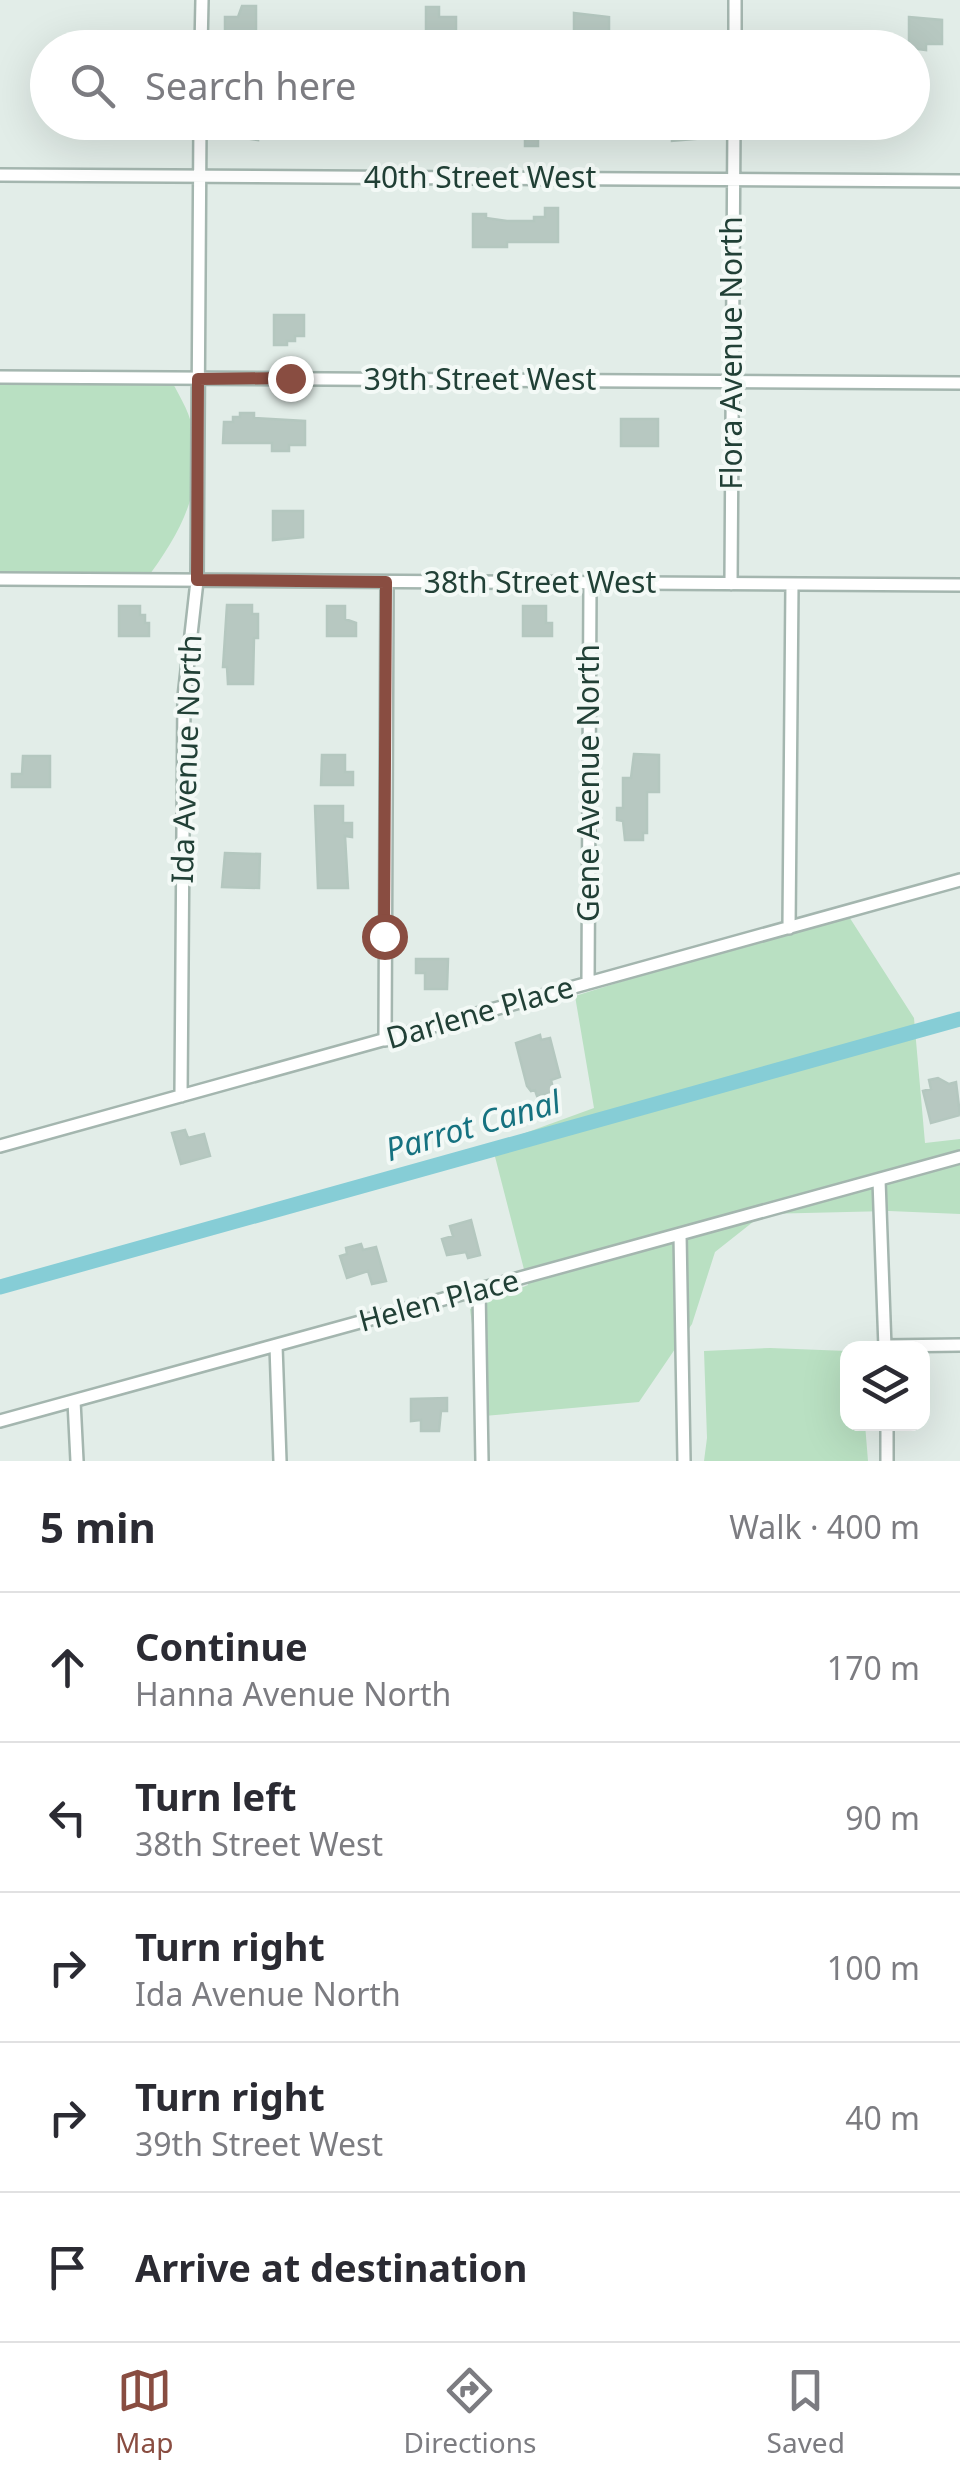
<!DOCTYPE html>
<html lang="en">
<head>
<meta charset="utf-8">
<style>
  body { margin:0; font-family:"Noto Sans",sans-serif; background:#f2f2f3; color:#2b2b33 }
  .controls { position:absolute; right:30px; bottom:30px; display:grid; overflow:hidden; border-radius:20px; box-shadow:0 10px 40px #0002 }
  .controls button { width:90px; height:90px; display:grid; place-items:center; padding:0; border:0; border-bottom:2px solid #e1e1e2; background:#fff; color:#2b2b33; font:50px sans-serif }
  .stop { position:absolute; width:30px; height:30px; margin:-22px; border:8px solid #894d41; border-radius:50%; background:#fff }
  .stop.end { background:#894d41; border-color:#fff; box-shadow:0 2px 10px #0008 }
  .list { margin:0; padding:0; list-style:none }
  h2 { display:flex; justify-content:space-between; align-items:center; height:130px; margin:0; padding:0 40px; font-size:42px }
  h2 small { font-size:32px; font-weight:400; color:#7c7c81 }
  .list li { display:grid; grid-template-columns:65px 1fr auto; gap:30px; align-items:center; box-sizing:border-box; height:150px; padding:0 40px; border-top:2px solid #e1e1e2 }
  .list b { display:block; font-size:38px; white-space:nowrap }
  .list p { margin:0; font-size:32px; white-space:nowrap; color:#7c7c81 }
  .list em { font-size:32px; font-style:normal; color:#7c7c81 }
  .icon { flex:none; width:55px; height:55px; fill:none; stroke:currentColor; stroke-width:2; stroke-linecap:round; stroke-linejoin:round }
  .map { position:relative; flex:none; width:960px; height:1461px; overflow:hidden }
  .search { position:absolute; background:#fff; box-shadow:0 10px 40px #0002; left:30px; right:30px; top:30px; height:110px; display:flex; align-items:center; gap:25px; box-sizing:border-box; padding:0 35px; border-radius:55px; color:#7c7c81; font-size:38px }
  .sheet { height:880px; background:#fff }
  nav { display:flex; justify-content:space-around; align-items:center; box-sizing:border-box; height:140px; border-top:2px solid #e1e1e2; background:#fff; font-size:28px; color:#7c7c81 }
  nav a { display:grid; justify-items:center; gap:5px }
  nav .on { color:#894d41 }
  .map>svg:first-child { display:block }
  .green { fill:#b9e0c2 }
  .lines { fill:none; stroke-linecap:round; stroke-linejoin:round }
  .canal { stroke:#86cdd6; stroke-width:15 }
  .building { fill:#b7c8c1; stroke:#b4c7bf; stroke-width:2.5 }
  .minor-casing { stroke:#a4b6af; stroke-width:16 }
  .minor { stroke:#fff; stroke-width:11 }
  .route { stroke:#894d41; stroke-width:12 }
  .labels { text-anchor:middle; stroke-width:8; stroke-linejoin:round; paint-order:stroke }
  .street-label { font-size:30px; fill:#214036; stroke:#f3f9f6 }
  .water-label { font-size:32px; font-style:italic; fill:#167280; stroke:#f3f9f6 }
</style>
</head>
<body>
<div class="map">
<svg width="960" height="1461" viewBox="0 0 960 1461">
  <rect width="100%" height="100%" fill="#e2ede8"/>
  <path class="green" d="M0,372L169,376C177,392 189,410 192,427C206,489 181,532 145,581L0,576Z
    M846,912L914,1018L925,1143L960,1139V1214L889,1211L763,1214L715,1252L692,1324L639,1402L484,1416L470,1309L528,1285L492,1145L594,1108L575,996Z
    M770,1348L847,1351L848,1424H865L868,1461H704L707,1438L704,1351Z"/>
  <g class="lines">
    <path class="canal" d="M0,1287L960,1019"/>
  </g>
  <path class="building" d="M242,6H256V35H225V17H238Z
    M426,7H439V17H456V39H426Z
    M574,13L609,17V44H574Z
    M909,17L942,20V44H926V50L909,48Z
    M237,122H258V140L237,137Z
    M525,122H555V137H538V146H525Z
    M632,122H651V137H632Z
    M672,122H705V138L672,141Z
    M545,208H558V242H507V247H473V214H486V218L507,221H534V217H545Z
    M274,315H304V336H295V341H287V345H274Z
    M240,413H254V418L305,421V445H289V451H272V443H223L224,422H233V417H240Z
    M621,419H658V446H621Z
    M273,511H303V537L273,540Z
    M227,605H252V614H258V638H254L253,684H228L227,667H223Z
    M119,606H140V615H145V623H149V636H119Z
    M327,606H345V619L356,623V636H327Z
    M523,606H546V623H552V636H523Z
    M634,754L659,755V792H647V833H643V840H625L623,821L617,820V808H623V778H631Z
    M322,755H345V772H353V785H321Z
    M23,756H50V787H12V774H22Z
    M315,806H343V823H352V837L345,836L348,888H318Z
    M225,853L260,854L259,888L222,887Z
    M416,959H448L447,989H425V973H416Z
    M540,1035L541,1040L550,1038L560,1077L551,1080L554,1092L537,1096L535,1090L531,1091L527,1086L516,1043Z
    M938,1078L949,1084L956,1082L960,1115L931,1123L923,1091L931,1089L929,1080Z
    M185,1130L188,1138L204,1134L210,1156L181,1164L172,1133Z
    M471,1220L480,1255L468,1258L466,1252L447,1255L442,1239L453,1236L450,1226Z
    M361,1244L363,1250L376,1247L386,1281L372,1284L368,1271L347,1278L340,1256L347,1254L346,1248Z
    M447,1398V1411H441L439,1431H421V1420L411,1421V1399Z"/>
  <g class="lines">
    <defs>
      <path id="minor" d="M201,48L202,0
        M735,48V0
        M0,175L960,181
        M0,377L960,383
        M0,579L960,585
        M731,584L734,122
        M789,928L792,584
        M588,983L590,584
        M385,1040L387,582
        M181,1096L184,697L197,581L200,122
        M0,1146L960,880
        M879,1180L885,1348
        M680,1234L684,1461
        M479,1290L482,1461
        M276,1346L280,1461
        M885,1346L960,1345
        M74,1401L77,1461
        M0,1421L960,1157
        M887,1424V1461"/>
    </defs>
    <use href="#minor" class="minor-casing"/>
    <use href="#minor" class="minor"/>
  </g>
  <g class="lines">
    <path class="route" d="M290,378L198,379L197,580L386,582L384,936"/>
  </g>
  <g class="labels">
    <g class="street-label">
      <text x="480" y="188">40th Street West</text>
      <text transform="translate(732 353) rotate(-90)" y="10">Flora Avenue North</text>
      <text x="480" y="390">39th Street West</text>
      <text x="540" y="593">38th Street West</text>
      <text transform="translate(187 759) rotate(-88)" y="10">Ida Avenue North</text>
      <text transform="translate(589 783) rotate(-90)" y="10">Gene Avenue North</text>
      <text transform="translate(480 1013) rotate(-16)" y="10">Darlene Place</text>
      <text transform="translate(439 1301) rotate(-15)" y="10">Helen Place</text>
    </g>
    <g class="water-label">
      <text transform="translate(473 1126) rotate(-16)" y="11">Parrot Canal</text>
    </g>
  </g>
</svg>
<div class="controls">
<button><svg class="icon" aria-label="layers" viewBox="0 0 24 24"><path d="M12 4l9 5-9 5-9-5zM3 14l9 5 9-5"/></svg></button>
</div>
<div class="stop" style="left:384px;top:936px"></div>
<div class="stop end" style="left:290px;top:378px"></div>
<div class="search"><svg class="icon" aria-label="search" viewBox="0 0 24 24"><circle cx="10" cy="10" r="6"/><path d="M15 15l6 6"/></svg>Search here</div>
</div>
<section class="sheet">
<h2>5 min<small>Walk · 400 m</small></h2>
<ul class="list">
<li><svg class="icon" aria-label="ahead" viewBox="0 0 24 24"><path d="M12 20V5M6 11l6-6 6 6"/></svg><div><b>Continue</b><p>Hanna Avenue North</p></div><em>170 m</em></li>
<li><svg class="icon" aria-label="left" viewBox="0 0 24 24"><path d="M17 20v-9H6M10 6l-5 5 5 5"/></svg><div><b>Turn left</b><p>38th Street West</p></div><em>90 m</em></li>
<li><svg class="icon" aria-label="right" viewBox="0 0 24 24"><path d="M7 20v-9h11M14 6l5 5-5 5"/></svg><div><b>Turn right</b><p>Ida Avenue North</p></div><em>100 m</em></li>
<li><svg class="icon" aria-label="right" viewBox="0 0 24 24"><path d="M7 20v-9h11M14 6l5 5-5 5"/></svg><div><b>Turn right</b><p>39th Street West</p></div><em>40 m</em></li>
<li><svg class="icon" aria-label="arrive" viewBox="0 0 24 24"><path d="M6 21V4h12l-3 4 3 4H6"/></svg><div><b>Arrive at destination</b></div></li>
</ul>
</section>
<nav>
<a class="on"><svg class="icon" aria-label="map" viewBox="0 0 24 24"><path d="M3 6l6-2 6 2 6-2v14l-6 2-6-2-6 2zM9 4v14M15 6v14"/></svg>Map</a>
<a><svg class="icon" aria-label="directions" viewBox="0 0 24 24"><path d="M12 3l9 9-9 9-9-9zM9 14v-3h6M13 9l2 2-2 2"/></svg>Directions</a>
<a><svg class="icon" aria-label="saved" viewBox="0 0 24 24"><path d="M7 4h10v16l-5-4-5 4z"/></svg>Saved</a>
</nav>
</body>
</html>
